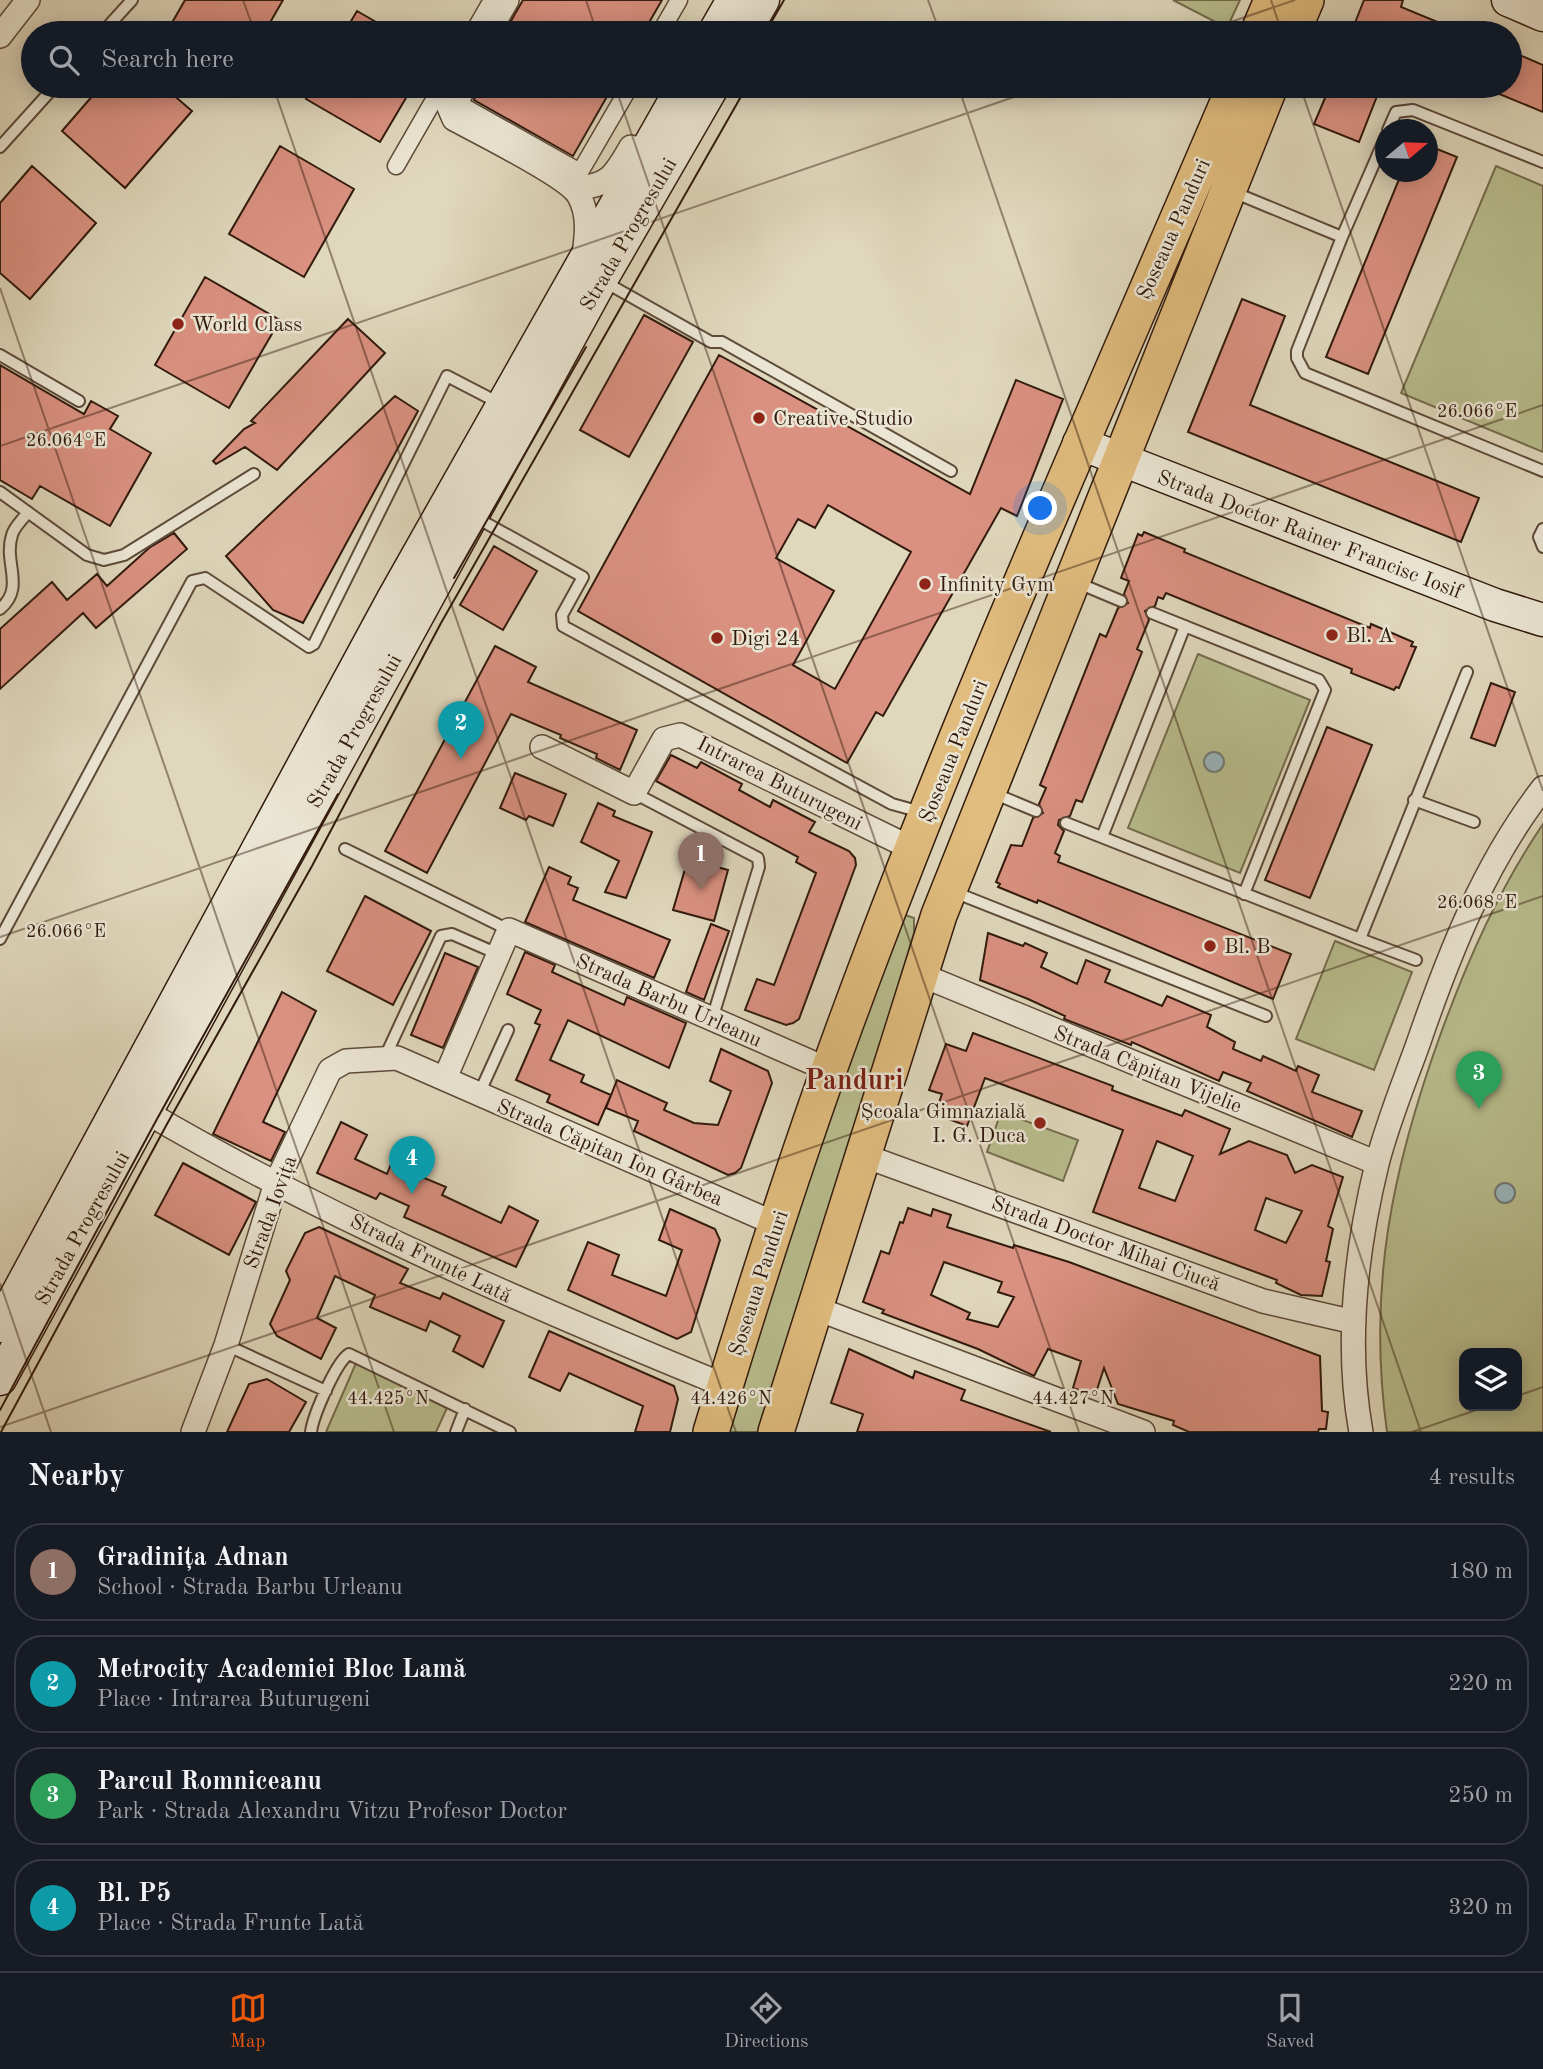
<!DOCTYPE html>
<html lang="en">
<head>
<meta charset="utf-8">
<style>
  body { margin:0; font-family:"Old Standard TT",serif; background:#20242c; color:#f1f3f6 }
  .controls { position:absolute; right:21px; bottom:21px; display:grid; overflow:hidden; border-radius:14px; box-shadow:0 4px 18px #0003 }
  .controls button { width:63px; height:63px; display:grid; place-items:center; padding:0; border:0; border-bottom:2px solid #363941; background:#171b24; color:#f1f3f6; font:35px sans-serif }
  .compass { position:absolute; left:1375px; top:119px; width:63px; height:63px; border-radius:50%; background:#171b24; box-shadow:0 4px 18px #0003; rotate:71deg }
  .you { position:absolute; left:1041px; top:509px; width:24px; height:24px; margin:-18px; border:5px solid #fff; border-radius:50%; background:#1a73e8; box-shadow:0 0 0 10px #1a73e833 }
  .badge { display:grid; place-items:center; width:46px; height:46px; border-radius:50%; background:#ea580c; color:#fff; font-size:23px; font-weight:700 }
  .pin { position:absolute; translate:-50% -58px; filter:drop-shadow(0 2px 4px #0008) }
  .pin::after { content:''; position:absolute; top:37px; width:24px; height:21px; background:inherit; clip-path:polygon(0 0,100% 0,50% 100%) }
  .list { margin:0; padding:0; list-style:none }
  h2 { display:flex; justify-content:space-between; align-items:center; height:91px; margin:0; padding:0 28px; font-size:30px }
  h2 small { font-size:23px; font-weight:400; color:#9ea1a6 }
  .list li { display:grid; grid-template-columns:46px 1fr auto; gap:21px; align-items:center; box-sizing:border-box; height:98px; margin:0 14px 14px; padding:0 14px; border:2px solid #363941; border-radius:28px }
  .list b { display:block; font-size:26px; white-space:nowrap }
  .list p { margin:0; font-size:23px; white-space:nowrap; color:#9ea1a6 }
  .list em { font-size:23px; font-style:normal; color:#9ea1a6 }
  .icon { flex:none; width:38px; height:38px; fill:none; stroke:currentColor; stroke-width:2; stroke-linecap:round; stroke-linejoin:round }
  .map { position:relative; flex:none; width:1543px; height:1432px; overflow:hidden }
  .search { position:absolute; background:#171b24; box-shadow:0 4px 18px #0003; left:21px; right:21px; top:21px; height:77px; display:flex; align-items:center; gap:18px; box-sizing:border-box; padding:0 24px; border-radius:38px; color:#9ea1a6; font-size:26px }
  .sheet { height:539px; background:#171b24 }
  nav { display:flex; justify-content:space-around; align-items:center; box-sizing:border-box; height:98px; border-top:2px solid #363941; background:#171b24; font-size:19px; color:#9ea1a6 }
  nav a { display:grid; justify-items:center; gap:4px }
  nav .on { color:#ea580c }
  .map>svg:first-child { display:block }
  .green { fill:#b8bd8d; stroke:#746c4d; stroke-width:2; fill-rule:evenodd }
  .water { fill:#9ab6bd; stroke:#707877; stroke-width:2 }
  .building { fill:#da9181; stroke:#311a0d; stroke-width:2; fill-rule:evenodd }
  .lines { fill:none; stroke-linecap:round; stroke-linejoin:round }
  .service-casing { stroke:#5d4a39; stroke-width:14 }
  .pedestrian-casing { stroke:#5d4a39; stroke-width:19 }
  .minor-casing { stroke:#5d4a39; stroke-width:26 }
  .secondary-casing { stroke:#311a0d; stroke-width:35 }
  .primary-casing { stroke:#311a0d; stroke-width:38 }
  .service { stroke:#ebe6d4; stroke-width:10 }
  .pedestrian { stroke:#ebe6d4; stroke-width:16 }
  .minor { stroke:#ebe6d4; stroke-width:23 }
  .secondary { stroke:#ebe6d4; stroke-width:32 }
  .primary { stroke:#e0bc7e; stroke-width:35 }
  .tram { stroke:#311a0d; stroke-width:2 }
  .ticks { fill:none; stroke:#311a0d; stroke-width:2; stroke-opacity:0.45 }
  .poi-dot { fill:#8f2418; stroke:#ebe6d4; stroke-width:2.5 }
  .labels { text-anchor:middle; stroke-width:5; stroke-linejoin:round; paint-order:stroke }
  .street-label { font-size:21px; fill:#311a0d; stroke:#ebe6d4 }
  .poi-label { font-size:21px; fill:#311a0d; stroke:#ebe6d4; text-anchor:start }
  .district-label { font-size:28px; font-weight:bold; fill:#7a1f14; stroke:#ebe6d4 }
  .ticks-label { font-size:18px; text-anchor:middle; fill:#311a0d; stroke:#ebe6d4; stroke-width:5; stroke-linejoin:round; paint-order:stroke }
</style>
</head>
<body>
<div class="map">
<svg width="1543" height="1432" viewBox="0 0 1543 1432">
  <rect width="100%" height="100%" fill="#e0d8bd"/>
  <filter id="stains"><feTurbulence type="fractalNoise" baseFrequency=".00286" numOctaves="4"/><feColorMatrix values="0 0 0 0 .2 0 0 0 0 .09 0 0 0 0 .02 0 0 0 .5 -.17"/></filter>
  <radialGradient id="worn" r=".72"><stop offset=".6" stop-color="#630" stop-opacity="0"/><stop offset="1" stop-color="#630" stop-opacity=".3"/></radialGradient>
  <path class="green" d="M1173,0H1240L1227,28Z
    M1496,166L1543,186V452L1401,393Z
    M1198,654L1310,700L1240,873L1128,828Z
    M1543,824V1432H1387C1367,1288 1392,1168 1441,1033C1468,959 1499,889 1543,824ZM1464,1353H1517V1406H1464Z
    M902,914L914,918V933L764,1432H725L784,1242Z
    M1335,941L1412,972L1374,1070L1296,1039Z
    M1001,1112L1078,1140L1063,1181L987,1152Z
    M356,1363L447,1408L436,1432H326Z"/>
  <path class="water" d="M1204 762a10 10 0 1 1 20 0a10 10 0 1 1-20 0Z
    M1495 1193a10 10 0 1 1 20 0a10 10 0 1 1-20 0Z"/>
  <path class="building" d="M185,0H283L264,33H194L173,21Z
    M523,0H662L643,33H504Z
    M1364,0H1403L1401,7L1464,33H1351Z
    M357,11L395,33H344Z
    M1510,51L1543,65V112L1480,86H1510Z
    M101,86H163L192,111L125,188L62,131Z
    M314,86H413L380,142L306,99Z
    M478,86H613L573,156L474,100Z
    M1330,86H1381L1359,142L1314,124Z
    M1427,145L1457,157L1368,374L1326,357L1402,172H1427Z
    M280,146L354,189L304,277L229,234Z
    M32,166L96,223L30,299L0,273V203Z
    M205,277L280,320L229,408L155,365Z
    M1242,299L1285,316L1250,405L1479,498L1461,542L1188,432Z
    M644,315L693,342L629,457L580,430Z
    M348,319L385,353L277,470L245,447L216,464L213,461L244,429L255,423L251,421Z
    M719,355L970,494L1016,380L1063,399L1017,516L1001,508L883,716L876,712L847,763L578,611ZM828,505L911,552L835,689L793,665L834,591L776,558L798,519L815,528Z
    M0,365L84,414L91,401L118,416L110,429L151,453L110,526L40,486L32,499L0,480Z
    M395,396L418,411L303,623L273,610L226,556Z
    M1144,532L1185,549L1184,552L1370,628L1371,624L1413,642L1411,646L1416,647L1399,688L1396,687L1394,690L1351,673L1352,669L1166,593L1163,599L1158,597L1155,606L1145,611L1149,620L1137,649L1142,652L1082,802L1076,800L1070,816L1059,820L1058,825L1064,831L1055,853L1060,856L1058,862L1291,954L1273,999L1038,900L1037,903L998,887L1000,884L996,882L1011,845L1022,846L1033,818L1043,813L1039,804L1046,788L1040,785L1100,634L1106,637L1118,608L1128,603L1124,594L1129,581L1121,578L1138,534L1142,536Z
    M174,533L187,549L96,628L83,613L0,689V629L52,582L67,600L97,574L107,586L149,548Z
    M494,546L537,571L503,630L460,605Z
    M495,646L536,667L528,682L637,730L620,770L596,758L597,754L560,738L561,735L511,714L427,873L385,851Z
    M1491,683L1515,692L1495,746L1471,738Z
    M1327,727L1372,745L1310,898L1265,880Z
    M671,755L697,768L701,762L742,784L739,790L770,807L773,800L815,822L809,832L849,851L855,858L856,865L799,1019L793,1023L786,1025L745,1010L757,979L774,985L816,873L796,862L798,857L656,781Z
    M515,773L566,794L553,826L529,816L526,820L500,808Z
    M598,803L615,811L613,816L652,832L626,898L605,892L619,861L581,842Z
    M688,859L728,870L714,921L673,910Z
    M549,867L571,877L568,884L578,888L573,900L670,940L654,978L525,922Z
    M365,896L431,931L393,1005L327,971Z
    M711,924L729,931L704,1000L686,992Z
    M988,933L1023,946L1025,943L1047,953L1041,967L1077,984L1086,960L1110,970L1105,982L1162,1006L1167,996L1211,1015L1207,1027L1235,1042L1233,1049L1261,1061L1263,1056L1296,1071L1298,1066L1319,1075L1312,1092L1362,1111L1352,1137L1247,1091L1251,1083L1223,1072L1219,1081L1132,1042L1131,1045L1064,1019L1065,1016L1028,999L980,980Z
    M525,952L555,965L552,972L624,1005L627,997L686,1023L669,1068L568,1020L550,1060L584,1075L581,1082L611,1095L598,1125L547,1102L550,1095L516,1080L540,1025L535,1023L541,1010L507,994Z
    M445,953L478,967L443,1048L411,1035Z
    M282,992L316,1011L263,1122L285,1132L271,1161L213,1134Z
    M973,1033L1113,1086L1112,1090L1182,1116L1185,1110L1230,1129L1220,1154L1249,1141L1287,1155L1295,1173L1312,1165L1343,1177L1328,1226L1333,1229L1326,1261L1330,1262L1322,1296L1301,1295L1276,1283L1277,1280L1093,1212L1123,1130L985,1078L967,1126L935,1114L942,1094L929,1090L946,1044L966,1051ZM1157,1141L1193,1156L1175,1201L1139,1188ZM1266,1198L1302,1211L1286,1243L1255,1230Z
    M721,1049L768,1071L772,1083L741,1168L735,1173L728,1175L634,1131L638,1121L606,1108L617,1080L667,1103L664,1110L694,1123L718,1125L731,1091L710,1081Z
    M341,1122L367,1135L355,1159L387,1174L391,1164L446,1187L442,1195L501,1223L509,1206L538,1221L516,1267L404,1217L409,1206L380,1193L376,1199L317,1173Z
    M183,1163L256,1202L229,1255L155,1215Z
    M908,1208L931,1216L933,1209L951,1215L947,1227L1013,1248L1014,1245L1069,1262L1320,1356L1322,1411L1328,1412L1326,1429H1319L1318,1432H1189L1173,1425L1174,1421L1118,1404L1104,1368L1095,1396L1073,1388L1081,1361L1048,1349L1034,1376L978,1349L882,1313L884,1310L863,1302L881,1251L889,1254L900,1222L903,1223ZM944,1262L1002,1282L998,1292L1014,1297L998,1327L967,1319L970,1313L931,1295Z
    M670,1209L715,1229L720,1240L691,1332L677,1339L568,1290L588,1242L619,1255L612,1275L666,1296L682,1250L659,1240Z
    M319,1227L408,1269L400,1283L440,1299L443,1293L504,1321L483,1367L453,1351L460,1336L430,1321L426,1331L370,1307L375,1295L335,1276L317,1318L336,1328L321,1359L277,1336L270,1324L290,1280L286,1271L305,1233Z
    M549,1331L674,1386L678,1399L670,1432H635L643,1406L569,1373L560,1391L529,1377Z
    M849,1349L913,1378L915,1371L965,1390L961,1400L1051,1432H857L863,1414L831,1403Z
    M267,1379L306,1402L289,1432H227L249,1384Z"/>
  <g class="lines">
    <defs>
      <path id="service" d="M102,33L132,0
        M1388,130L1396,112L1413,110L1543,162
        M0,147L55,86
        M1233,192L1342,237L1297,351V358L1305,373L1543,471
        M1342,237L1386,136
        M603,281L711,342H722L951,471
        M0,355L79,401
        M0,492L87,555L104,560L124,555L254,474
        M475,517L583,577L562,615L563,626L892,804L921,812
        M1543,529L1539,537L1543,547
        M1078,583L1121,601
        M0,609C26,587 3,563 12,535C14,527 23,519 28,512
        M1152,613L1319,680L1325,690L1244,894
        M634,793L758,858L759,867L712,1019
        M993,793L1036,811
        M1414,800L1474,822
        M1066,823L1360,939L1467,672
        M1102,837L1185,626
        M345,849L509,930
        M954,892L1266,1016
        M0,939L192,581L205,578L309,647L314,644L447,376L501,404
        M1360,939L1416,960
        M385,1057L441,936L452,934L498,954
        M479,1094L508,1030
        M226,1345L326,1391
        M311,1432C313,1416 336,1362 349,1354L510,1432
        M456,1432L465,1409"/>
      <path id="pedestrian" d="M473,33L492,0
        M660,33L679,0
        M468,88L459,104L580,172L630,86
        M396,166L442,86"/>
      <path id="minor" d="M488,33L507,0
        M0,36L28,0
        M458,86L448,105L454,119C478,132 569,177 579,196C589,214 587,234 584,254
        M574,188C609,187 615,175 631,147
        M542,747L634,793L664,739L680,735L913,849
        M919,974L1377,1163
        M445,1078L509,930L829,1070
        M146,1112C331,1220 528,1305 726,1386
        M862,1155L1263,1301L1354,1322
        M815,1308L1143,1432
        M193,1432L226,1345L276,1183L330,1070L346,1061L397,1058L776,1224
        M1361,1432C1345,1344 1356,1250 1377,1164C1387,1124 1404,1083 1418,1044C1449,954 1484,864 1543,788"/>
      <path id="secondary" d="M1508,0L1543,15
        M714,33L733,0
        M744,33L763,0
        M1079,443L1495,605L1543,620
        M0,1326L393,599L683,86
        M0,1379L601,280L713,86"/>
      <path id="primary" d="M1258,33L1272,0
        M1292,33L1306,0
        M711,1432C751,1300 793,1168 840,1039C958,715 1100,402 1235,86
        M776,1432L939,915L1270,86"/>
    </defs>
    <use href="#service" class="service-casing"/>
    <use href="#pedestrian" class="pedestrian-casing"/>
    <use href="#minor" class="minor-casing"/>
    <use href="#secondary" class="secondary-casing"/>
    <use href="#primary" class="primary-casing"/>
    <use href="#service" class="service"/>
    <use href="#pedestrian" class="pedestrian"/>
    <use href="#minor" class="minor"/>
    <use href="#secondary" class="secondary"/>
    <use href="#primary" class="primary"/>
    <path class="tram" d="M765,33L784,0
      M454,578L586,347
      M0,1410L157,1119L338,794
      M1,1432L167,1124L312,866L441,623L747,86"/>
  </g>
  <path class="ticks" d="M243,0L255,33M586,0L597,33M928,0L940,33M1271,0L1282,33M1198,33L1295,0M273,86L736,1432M615,86L1079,1432M958,86L1421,1432M1300,86L1543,791M0,288L394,1432M0,446L1046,86M0,937L1543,405M0,1283L51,1432M1517,1396L1543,1387M0,1427L1543,896M1412,1432L1488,1406"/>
  <g class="poi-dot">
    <circle cx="178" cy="324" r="7"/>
    <circle cx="759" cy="418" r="7"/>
    <circle cx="925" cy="584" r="7"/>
    <circle cx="1332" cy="635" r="7"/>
    <circle cx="717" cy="638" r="7"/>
    <circle cx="1210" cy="946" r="7"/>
    <circle cx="1040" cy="1123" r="7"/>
  </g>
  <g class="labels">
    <g class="street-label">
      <text transform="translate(1173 229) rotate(-66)" y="7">Șoseaua Panduri</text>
      <text transform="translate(628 234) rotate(-60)" y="7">Strada Progresului</text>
      <text transform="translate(1310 534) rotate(21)" y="7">Strada Doctor Rainer Francisc Iosif</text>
      <text transform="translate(354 731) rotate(-61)" y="7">Strada Progresului</text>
      <text transform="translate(953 751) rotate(-68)" y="7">Șoseaua Panduri</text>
      <text transform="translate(780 783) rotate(27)" y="7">Intrarea Buturugeni</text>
      <text transform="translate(669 1000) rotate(24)" y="7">Strada Barbu Urleanu</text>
      <text transform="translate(1148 1069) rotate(22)" y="7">Strada Căpitan Vijelie</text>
      <text transform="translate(610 1152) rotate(23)" y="7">Strada Căpitan Ion Gârbea</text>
      <text transform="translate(270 1212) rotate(-70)" y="7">Strada Iovița</text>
      <text transform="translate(82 1228) rotate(-61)" y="7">Strada Progresului</text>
      <text transform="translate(1106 1243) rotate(20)" y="7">Strada Doctor Mihai Ciucă</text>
      <text transform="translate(431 1258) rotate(26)" y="7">Strada Frunte Lată</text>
      <text transform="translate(758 1283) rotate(-72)" y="7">Șoseaua Panduri</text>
    </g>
    <g class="poi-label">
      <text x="192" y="331">World Class</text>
      <text x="773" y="425">Creative Studio</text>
      <text x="939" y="591">Infinity Gym</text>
      <text x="1346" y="642">Bl. A</text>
      <text x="731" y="645">Digi 24</text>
      <text x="1224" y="953">Bl. B</text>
      <text x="1026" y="1118" text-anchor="end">Școala Gimnazială<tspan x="1026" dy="24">I. G. Duca</tspan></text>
    </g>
    <g class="district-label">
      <text x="854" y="1089">Panduri</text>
    </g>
  </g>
  <g class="ticks-label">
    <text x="1477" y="417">26.066°E</text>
    <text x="66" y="446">26.064°E</text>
    <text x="1477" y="908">26.068°E</text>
    <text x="66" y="937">26.066°E</text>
    <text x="388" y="1404">44.425°N</text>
    <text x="731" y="1404">44.426°N</text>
    <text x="1073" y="1404">44.427°N</text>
  </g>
  <rect width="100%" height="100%" filter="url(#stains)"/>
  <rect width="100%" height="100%" fill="url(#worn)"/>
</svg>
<div class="controls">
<button><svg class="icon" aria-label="layers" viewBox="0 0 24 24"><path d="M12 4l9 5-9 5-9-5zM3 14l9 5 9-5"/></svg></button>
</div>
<svg class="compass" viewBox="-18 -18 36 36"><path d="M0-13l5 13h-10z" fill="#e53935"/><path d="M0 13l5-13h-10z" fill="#9ea1a6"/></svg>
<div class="you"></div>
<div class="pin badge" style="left:701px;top:890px;background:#8d6e63">1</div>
<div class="pin badge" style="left:461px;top:759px;background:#0f9aa8">2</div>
<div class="pin badge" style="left:1479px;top:1109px;background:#2e9e5b">3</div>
<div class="pin badge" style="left:412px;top:1194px;background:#0f9aa8">4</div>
<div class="search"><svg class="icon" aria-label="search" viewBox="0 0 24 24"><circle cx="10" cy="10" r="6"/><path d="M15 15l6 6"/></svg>Search here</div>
</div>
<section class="sheet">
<h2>Nearby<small>4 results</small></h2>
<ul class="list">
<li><span class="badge" style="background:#8d6e63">1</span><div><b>Gradinița Adnan</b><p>School · Strada Barbu Urleanu</p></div><em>180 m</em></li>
<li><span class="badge" style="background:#0f9aa8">2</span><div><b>Metrocity Academiei Bloc Lamă</b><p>Place · Intrarea Buturugeni</p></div><em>220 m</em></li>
<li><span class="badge" style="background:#2e9e5b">3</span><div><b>Parcul Romniceanu</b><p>Park · Strada Alexandru Vitzu Profesor Doctor</p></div><em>250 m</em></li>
<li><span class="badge" style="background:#0f9aa8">4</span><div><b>Bl. P5</b><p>Place · Strada Frunte Lată</p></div><em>320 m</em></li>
</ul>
</section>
<nav>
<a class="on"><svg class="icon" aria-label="map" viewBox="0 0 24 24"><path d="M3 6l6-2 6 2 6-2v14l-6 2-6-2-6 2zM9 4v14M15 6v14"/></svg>Map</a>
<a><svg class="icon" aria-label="directions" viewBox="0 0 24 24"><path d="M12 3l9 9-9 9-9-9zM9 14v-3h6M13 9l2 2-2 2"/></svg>Directions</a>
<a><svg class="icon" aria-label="saved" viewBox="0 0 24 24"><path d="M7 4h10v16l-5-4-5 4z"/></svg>Saved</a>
</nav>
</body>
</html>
